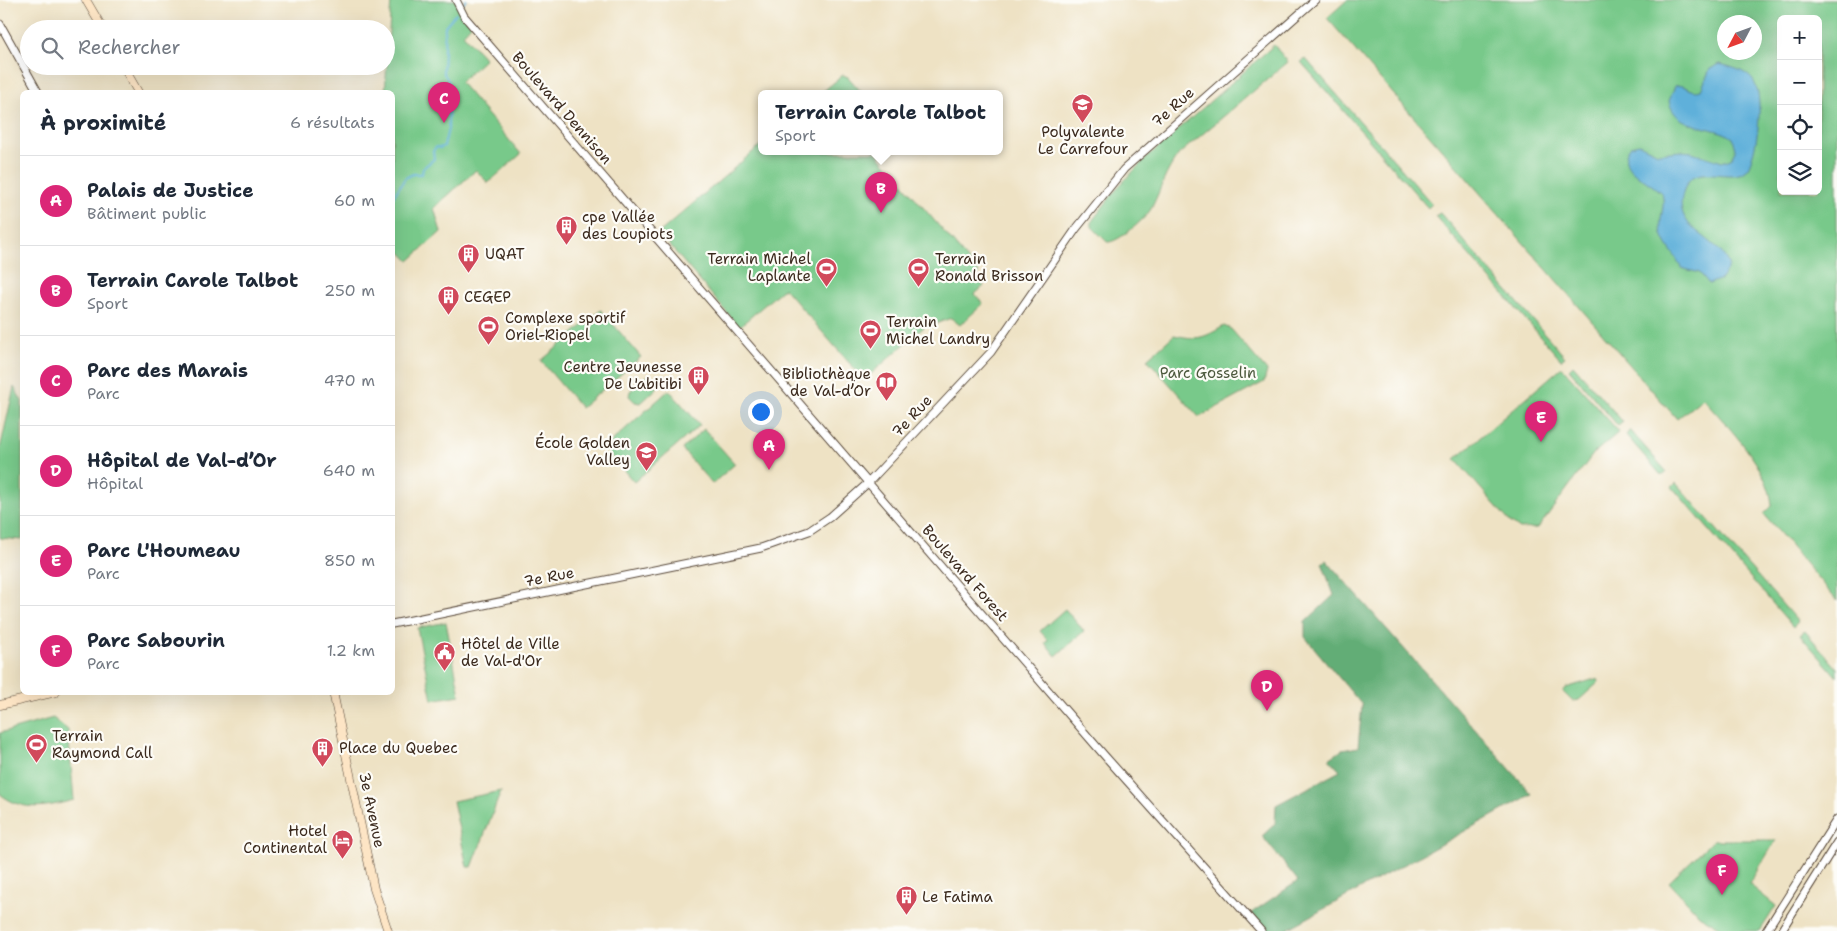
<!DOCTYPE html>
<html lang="fr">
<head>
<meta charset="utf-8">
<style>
  body { margin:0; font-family:"Shantell Sans",sans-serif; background:#f6f6f7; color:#1f2937 }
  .controls { position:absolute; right:15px; top:15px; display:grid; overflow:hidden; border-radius:8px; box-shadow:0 5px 20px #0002 }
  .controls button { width:45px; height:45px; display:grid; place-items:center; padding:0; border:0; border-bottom:1px solid #e0e1e3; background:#fff; color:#1f2937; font:25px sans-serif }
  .compass { position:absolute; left:1717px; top:15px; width:45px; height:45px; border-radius:50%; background:#fff; box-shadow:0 5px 20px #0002; rotate:229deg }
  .you { position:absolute; left:760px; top:411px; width:18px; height:18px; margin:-12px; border:4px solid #fff; border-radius:50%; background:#1a73e8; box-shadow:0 0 0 8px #1a73e833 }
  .badge { display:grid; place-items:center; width:32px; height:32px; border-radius:50%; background:#db2777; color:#fff; font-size:16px; font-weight:700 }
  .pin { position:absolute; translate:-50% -41px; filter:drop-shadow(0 1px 2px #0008) }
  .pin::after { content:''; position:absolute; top:26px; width:18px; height:15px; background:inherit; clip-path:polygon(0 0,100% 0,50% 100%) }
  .popup { position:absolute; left:758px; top:90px; width:245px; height:65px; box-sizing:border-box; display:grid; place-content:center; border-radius:8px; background:#fff; filter:drop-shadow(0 1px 4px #0005); font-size:16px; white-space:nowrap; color:#747a83 }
  .popup b { font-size:19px; color:#1f2937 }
  .popup::after { content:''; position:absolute; left:50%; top:100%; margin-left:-10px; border:10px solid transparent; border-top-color:#fff }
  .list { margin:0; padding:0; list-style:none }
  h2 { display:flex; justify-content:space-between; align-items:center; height:65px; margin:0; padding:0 20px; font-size:21px }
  h2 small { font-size:16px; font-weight:400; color:#747a83 }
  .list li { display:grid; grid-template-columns:32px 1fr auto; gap:15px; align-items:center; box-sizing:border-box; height:90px; padding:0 20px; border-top:1px solid #e0e1e3 }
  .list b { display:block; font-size:19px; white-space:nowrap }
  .list p { margin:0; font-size:16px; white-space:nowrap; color:#747a83 }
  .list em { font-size:16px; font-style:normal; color:#747a83 }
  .icon { flex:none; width:28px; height:28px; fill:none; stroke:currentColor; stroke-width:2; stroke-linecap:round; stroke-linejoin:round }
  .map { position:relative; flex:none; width:1837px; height:931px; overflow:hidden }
  .search { position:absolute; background:#fff; box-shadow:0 5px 20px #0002; left:20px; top:20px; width:375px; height:55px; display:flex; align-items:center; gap:12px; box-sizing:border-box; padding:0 18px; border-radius:28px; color:#747a83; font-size:19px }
  .panel { position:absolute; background:#fff; box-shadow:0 5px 20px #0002; left:20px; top:90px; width:375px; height:605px; border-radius:8px }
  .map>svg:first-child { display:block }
  .green { fill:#78c98a; stroke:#5a7a54; fill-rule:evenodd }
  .forest { fill:#62ad76; stroke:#4e6c4a }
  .water { fill:#5fb0da; stroke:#4d6d7c }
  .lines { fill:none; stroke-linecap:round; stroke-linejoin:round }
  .stream { stroke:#5fb0da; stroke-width:2 }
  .tertiary-casing { stroke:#564637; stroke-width:9 }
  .secondary-casing { stroke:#564637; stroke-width:9 }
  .tertiary { stroke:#fff; stroke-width:7 }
  .secondary { stroke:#fde5c5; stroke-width:8 }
  .labels { text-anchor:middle; stroke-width:4.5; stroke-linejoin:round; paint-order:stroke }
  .street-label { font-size:15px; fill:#3b2a1e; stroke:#fdfcf7 }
  .poi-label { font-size:15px; fill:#3b2a1e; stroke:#fdfcf7; text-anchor:start }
  .park-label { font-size:15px; fill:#4d5a3e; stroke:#fdfcf7 }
</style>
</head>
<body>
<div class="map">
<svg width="1837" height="931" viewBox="0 0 1837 931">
  <rect width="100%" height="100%" fill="#fdfcf7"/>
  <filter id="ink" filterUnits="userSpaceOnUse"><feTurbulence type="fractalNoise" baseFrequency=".02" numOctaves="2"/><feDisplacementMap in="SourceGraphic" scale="10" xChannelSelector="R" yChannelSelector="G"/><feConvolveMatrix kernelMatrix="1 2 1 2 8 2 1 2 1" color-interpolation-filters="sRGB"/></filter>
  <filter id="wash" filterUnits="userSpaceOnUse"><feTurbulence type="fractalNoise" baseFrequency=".0096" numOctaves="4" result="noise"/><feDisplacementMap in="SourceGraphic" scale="20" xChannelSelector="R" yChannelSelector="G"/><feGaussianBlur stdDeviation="1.12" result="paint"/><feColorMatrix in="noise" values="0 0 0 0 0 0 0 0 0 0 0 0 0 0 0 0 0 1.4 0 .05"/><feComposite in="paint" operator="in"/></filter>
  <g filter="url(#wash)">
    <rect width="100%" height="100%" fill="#eee2c4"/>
    <path class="green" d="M391,0H456L471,25L463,34L485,59L460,82L521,154L488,183L476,170L434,208L441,232L409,261L393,244L392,92H385Z
      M1347,0H1837V601L1764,514L1772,506C1770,468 1727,426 1703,398L1677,419L1327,18ZM1781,19H1818V191H1781ZM1724,22H1754V52H1724Z
      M1274,45L1288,62L1179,154C1164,174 1162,187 1152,207C1148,217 1117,244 1107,242L1092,227V221L1119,186L1145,159Z
      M1306,59L1432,204L1428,208L1301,62Z
      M843,75L848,77L863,94H820Z
      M762,144V152H876L979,273L976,276L984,286L975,294L983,304L960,325L951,318L935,324L931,321L864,380L784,288L739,327L659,233Z
      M1440,213L1565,357L1561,360L1435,216Z
      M601,310L641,357L581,408L541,361Z
      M1224,326L1231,329L1267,371L1264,382L1199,417L1147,359L1174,335C1198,340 1202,339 1224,326Z
      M1573,365L1623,422L1618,426L1569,369Z
      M1562,367L1619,432L1594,453L1538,528L1520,529L1510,522L1455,459Z
      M647,376H652L657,382V388L641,403L635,402L629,396L630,391Z
      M14,387L22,401V540L0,538V449Z
      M669,390L700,425L634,482L604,448Z
      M704,429L735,464L712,484L682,449Z
      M1630,430L1667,472L1664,475H1661L1626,435Z
      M1676,483L1798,622L1793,627L1672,487Z
      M1065,609L1084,631L1056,656L1045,643L1048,640L1040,631Z
      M446,622L460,695L432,700L417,628Z
      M1805,631L1837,668V677L1800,635Z
      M1598,678L1599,682L1579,700L1572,701L1563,692L1566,688Z
      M53,718L68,730L74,800C46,807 24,813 0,794V733Z
      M501,791L472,867H467L453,801Z
      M1713,840H1776L1749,884L1776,906L1760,931H1726L1699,915L1669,882Z"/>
    <path class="forest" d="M1326,560L1532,794L1284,931H1267L1251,913L1298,881L1262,836L1275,824L1276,805L1340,771L1329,759L1342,750L1358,747L1362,705L1305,637V622L1334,595L1322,563Z"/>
    <path class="water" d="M1720,64C1731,67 1744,70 1752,79C1766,96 1757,152 1747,170C1731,184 1697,162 1686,185C1665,231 1720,233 1729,267L1721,279L1709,284L1700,273L1681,268C1676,254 1663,244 1661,229C1659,217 1666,205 1662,194C1652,181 1611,168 1631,146L1639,144L1658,153L1681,151L1692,152L1722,162L1731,159L1736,149L1733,138C1714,124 1675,131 1669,101L1675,86C1685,83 1691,94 1701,90L1710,69Z"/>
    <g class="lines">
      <path class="stream" d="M463,4L466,0
        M392,199L405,178L413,174H422L423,168L434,159L433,151L436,147L440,148L444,146L448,129L449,82L443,72L445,26L456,13"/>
    </g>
  </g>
  <g filter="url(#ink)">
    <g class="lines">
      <defs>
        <path id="tertiary" d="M456,0L464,16L1104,755L1261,931
          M0,24L38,92
          M392,624L761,548L809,531L830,517L869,482L991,352L1076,229L1124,169L1315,0
          M1766,931L1837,819
          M1781,931L1837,842"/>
        <path id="secondary" d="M86,0L103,29
          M123,66L138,92
          M333,692L374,889L388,931
          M0,705L56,692"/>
      </defs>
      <use href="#tertiary" class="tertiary-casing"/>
      <use href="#secondary" class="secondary-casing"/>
      <use href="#tertiary" class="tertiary"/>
      <use href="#secondary" class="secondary"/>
    </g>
  </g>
  <defs>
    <symbol id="school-pin" viewBox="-11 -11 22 30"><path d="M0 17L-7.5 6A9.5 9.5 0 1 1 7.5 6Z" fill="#d1495b" stroke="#fdfcf7"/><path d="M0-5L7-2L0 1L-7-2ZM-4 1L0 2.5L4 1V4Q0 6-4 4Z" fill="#fff"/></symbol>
    <symbol id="building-pin" viewBox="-11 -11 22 30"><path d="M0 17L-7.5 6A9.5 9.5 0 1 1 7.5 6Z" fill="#d1495b" stroke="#fdfcf7"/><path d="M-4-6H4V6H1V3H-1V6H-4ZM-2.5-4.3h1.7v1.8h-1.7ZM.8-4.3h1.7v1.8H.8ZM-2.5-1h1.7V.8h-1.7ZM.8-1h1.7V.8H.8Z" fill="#fff"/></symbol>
    <symbol id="stadium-pin" viewBox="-11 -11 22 30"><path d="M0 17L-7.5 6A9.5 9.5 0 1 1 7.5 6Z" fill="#d1495b" stroke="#fdfcf7"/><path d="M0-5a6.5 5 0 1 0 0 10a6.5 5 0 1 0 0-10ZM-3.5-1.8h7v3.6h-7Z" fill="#fff"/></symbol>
    <symbol id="library-pin" viewBox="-11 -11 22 30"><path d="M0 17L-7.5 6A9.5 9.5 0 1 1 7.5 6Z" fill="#d1495b" stroke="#fdfcf7"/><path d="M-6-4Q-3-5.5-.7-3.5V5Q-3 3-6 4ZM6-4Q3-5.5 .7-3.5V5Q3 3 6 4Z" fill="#fff"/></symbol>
    <symbol id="civic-pin" viewBox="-11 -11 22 30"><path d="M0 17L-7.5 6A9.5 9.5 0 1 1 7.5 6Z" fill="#d1495b" stroke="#fdfcf7"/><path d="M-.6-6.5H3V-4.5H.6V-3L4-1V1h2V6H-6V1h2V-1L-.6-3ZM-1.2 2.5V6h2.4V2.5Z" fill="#fff"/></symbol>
    <symbol id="hotel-pin" viewBox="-11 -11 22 30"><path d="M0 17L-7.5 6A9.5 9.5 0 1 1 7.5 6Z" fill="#d1495b" stroke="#fdfcf7"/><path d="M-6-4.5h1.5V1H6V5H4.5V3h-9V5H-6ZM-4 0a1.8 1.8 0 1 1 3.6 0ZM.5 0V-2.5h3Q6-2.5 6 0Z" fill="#fff"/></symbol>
  </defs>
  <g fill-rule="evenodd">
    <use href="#school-pin" x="1070" y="92" width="25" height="34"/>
    <use href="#building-pin" x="554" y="214" width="25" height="34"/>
    <use href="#building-pin" x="456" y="242" width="25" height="34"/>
    <use href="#stadium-pin" x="814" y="256" width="25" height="34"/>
    <use href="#stadium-pin" x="906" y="256" width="25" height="34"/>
    <use href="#building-pin" x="436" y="284" width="25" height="34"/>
    <use href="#stadium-pin" x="476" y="314" width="25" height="34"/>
    <use href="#stadium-pin" x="858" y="318" width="25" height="34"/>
    <use href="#building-pin" x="686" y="364" width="25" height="34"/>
    <use href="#library-pin" x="874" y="370" width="25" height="34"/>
    <use href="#school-pin" x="634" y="440" width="25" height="34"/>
    <use href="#civic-pin" x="432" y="640" width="25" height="34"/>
    <use href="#stadium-pin" x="24" y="732" width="25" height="34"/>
    <use href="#building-pin" x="310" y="736" width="25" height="34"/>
    <use href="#hotel-pin" x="330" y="828" width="25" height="34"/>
    <use href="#building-pin" x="894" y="884" width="25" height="34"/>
  </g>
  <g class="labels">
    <g class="street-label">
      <text transform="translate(1173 107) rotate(-42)" y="5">7e Rue</text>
      <text transform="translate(562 108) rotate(49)" y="5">Boulevard Dennison</text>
      <text transform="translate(912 416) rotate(-47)" y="5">7e Rue</text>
      <text transform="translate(965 573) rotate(49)" y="5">Boulevard Forest</text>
      <text transform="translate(549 577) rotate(-11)" y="5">7e Rue</text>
      <text transform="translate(372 810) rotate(78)" y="5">3e Avenue</text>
    </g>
    <g class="poi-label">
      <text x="1083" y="137" text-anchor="middle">Polyvalente<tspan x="1083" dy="17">Le Carrefour</tspan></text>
      <text x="582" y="222">cpe Vallée<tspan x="582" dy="17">des Loupiots</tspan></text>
      <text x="485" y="259">UQAT</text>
      <text x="811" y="264" text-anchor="end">Terrain Michel<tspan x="811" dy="17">Laplante</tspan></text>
      <text x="935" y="264">Terrain<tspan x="935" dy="17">Ronald Brisson</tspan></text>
      <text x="464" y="302">CEGEP</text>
      <text x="505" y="323">Complexe sportif<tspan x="505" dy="17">Oriel-Riopel</tspan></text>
      <text x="886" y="327">Terrain<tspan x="886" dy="17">Michel Landry</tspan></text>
      <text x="682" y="372" text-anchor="end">Centre Jeunesse<tspan x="682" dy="17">De L'abitibi</tspan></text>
      <text x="871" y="379" text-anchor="end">Bibliothèque<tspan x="871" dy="17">de Val-d’Or</tspan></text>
      <text x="630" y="448" text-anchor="end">École Golden<tspan x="630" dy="17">Valley</tspan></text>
      <text x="461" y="649">Hôtel de Ville<tspan x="461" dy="17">de Val-d'Or</tspan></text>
      <text x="52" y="741">Terrain<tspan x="52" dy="17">Raymond Call</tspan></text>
      <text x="339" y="753">Place du Quebec</text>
      <text x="327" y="836" text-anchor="end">Hotel<tspan x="327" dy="17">Continental</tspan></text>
      <text x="922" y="902">Le Fatima</text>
    </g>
    <g class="park-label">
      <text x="1208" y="378">Parc Gosselin</text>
    </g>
  </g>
</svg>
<div class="controls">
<button>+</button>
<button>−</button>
<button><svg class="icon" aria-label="locate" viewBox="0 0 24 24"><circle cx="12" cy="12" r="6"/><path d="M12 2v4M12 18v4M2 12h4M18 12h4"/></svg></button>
<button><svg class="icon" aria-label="layers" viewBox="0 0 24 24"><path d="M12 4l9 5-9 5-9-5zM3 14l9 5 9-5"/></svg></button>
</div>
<svg class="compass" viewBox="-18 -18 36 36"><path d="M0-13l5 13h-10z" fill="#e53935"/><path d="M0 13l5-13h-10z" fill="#747a83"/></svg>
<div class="you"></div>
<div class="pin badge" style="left:769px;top:470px">A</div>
<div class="pin badge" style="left:881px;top:213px">B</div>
<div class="popup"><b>Terrain Carole Talbot</b>Sport</div>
<div class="pin badge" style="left:444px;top:123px">C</div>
<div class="pin badge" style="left:1267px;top:711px">D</div>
<div class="pin badge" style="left:1541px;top:442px">E</div>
<div class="pin badge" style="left:1722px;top:895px">F</div>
<div class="search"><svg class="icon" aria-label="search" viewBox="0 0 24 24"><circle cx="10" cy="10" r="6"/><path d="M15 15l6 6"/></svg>Rechercher</div>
<section class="panel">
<h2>À proximité<small>6 résultats</small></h2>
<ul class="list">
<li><span class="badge">A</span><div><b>Palais de Justice</b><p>Bâtiment public</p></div><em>60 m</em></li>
<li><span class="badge">B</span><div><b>Terrain Carole Talbot</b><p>Sport</p></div><em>250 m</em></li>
<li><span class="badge">C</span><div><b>Parc des Marais</b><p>Parc</p></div><em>470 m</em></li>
<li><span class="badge">D</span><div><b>Hôpital de Val-d’Or</b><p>Hôpital</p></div><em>640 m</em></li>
<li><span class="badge">E</span><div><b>Parc L'Houmeau</b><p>Parc</p></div><em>850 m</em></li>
<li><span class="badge">F</span><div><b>Parc Sabourin</b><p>Parc</p></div><em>1.2 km</em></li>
</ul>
</section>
</div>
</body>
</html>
